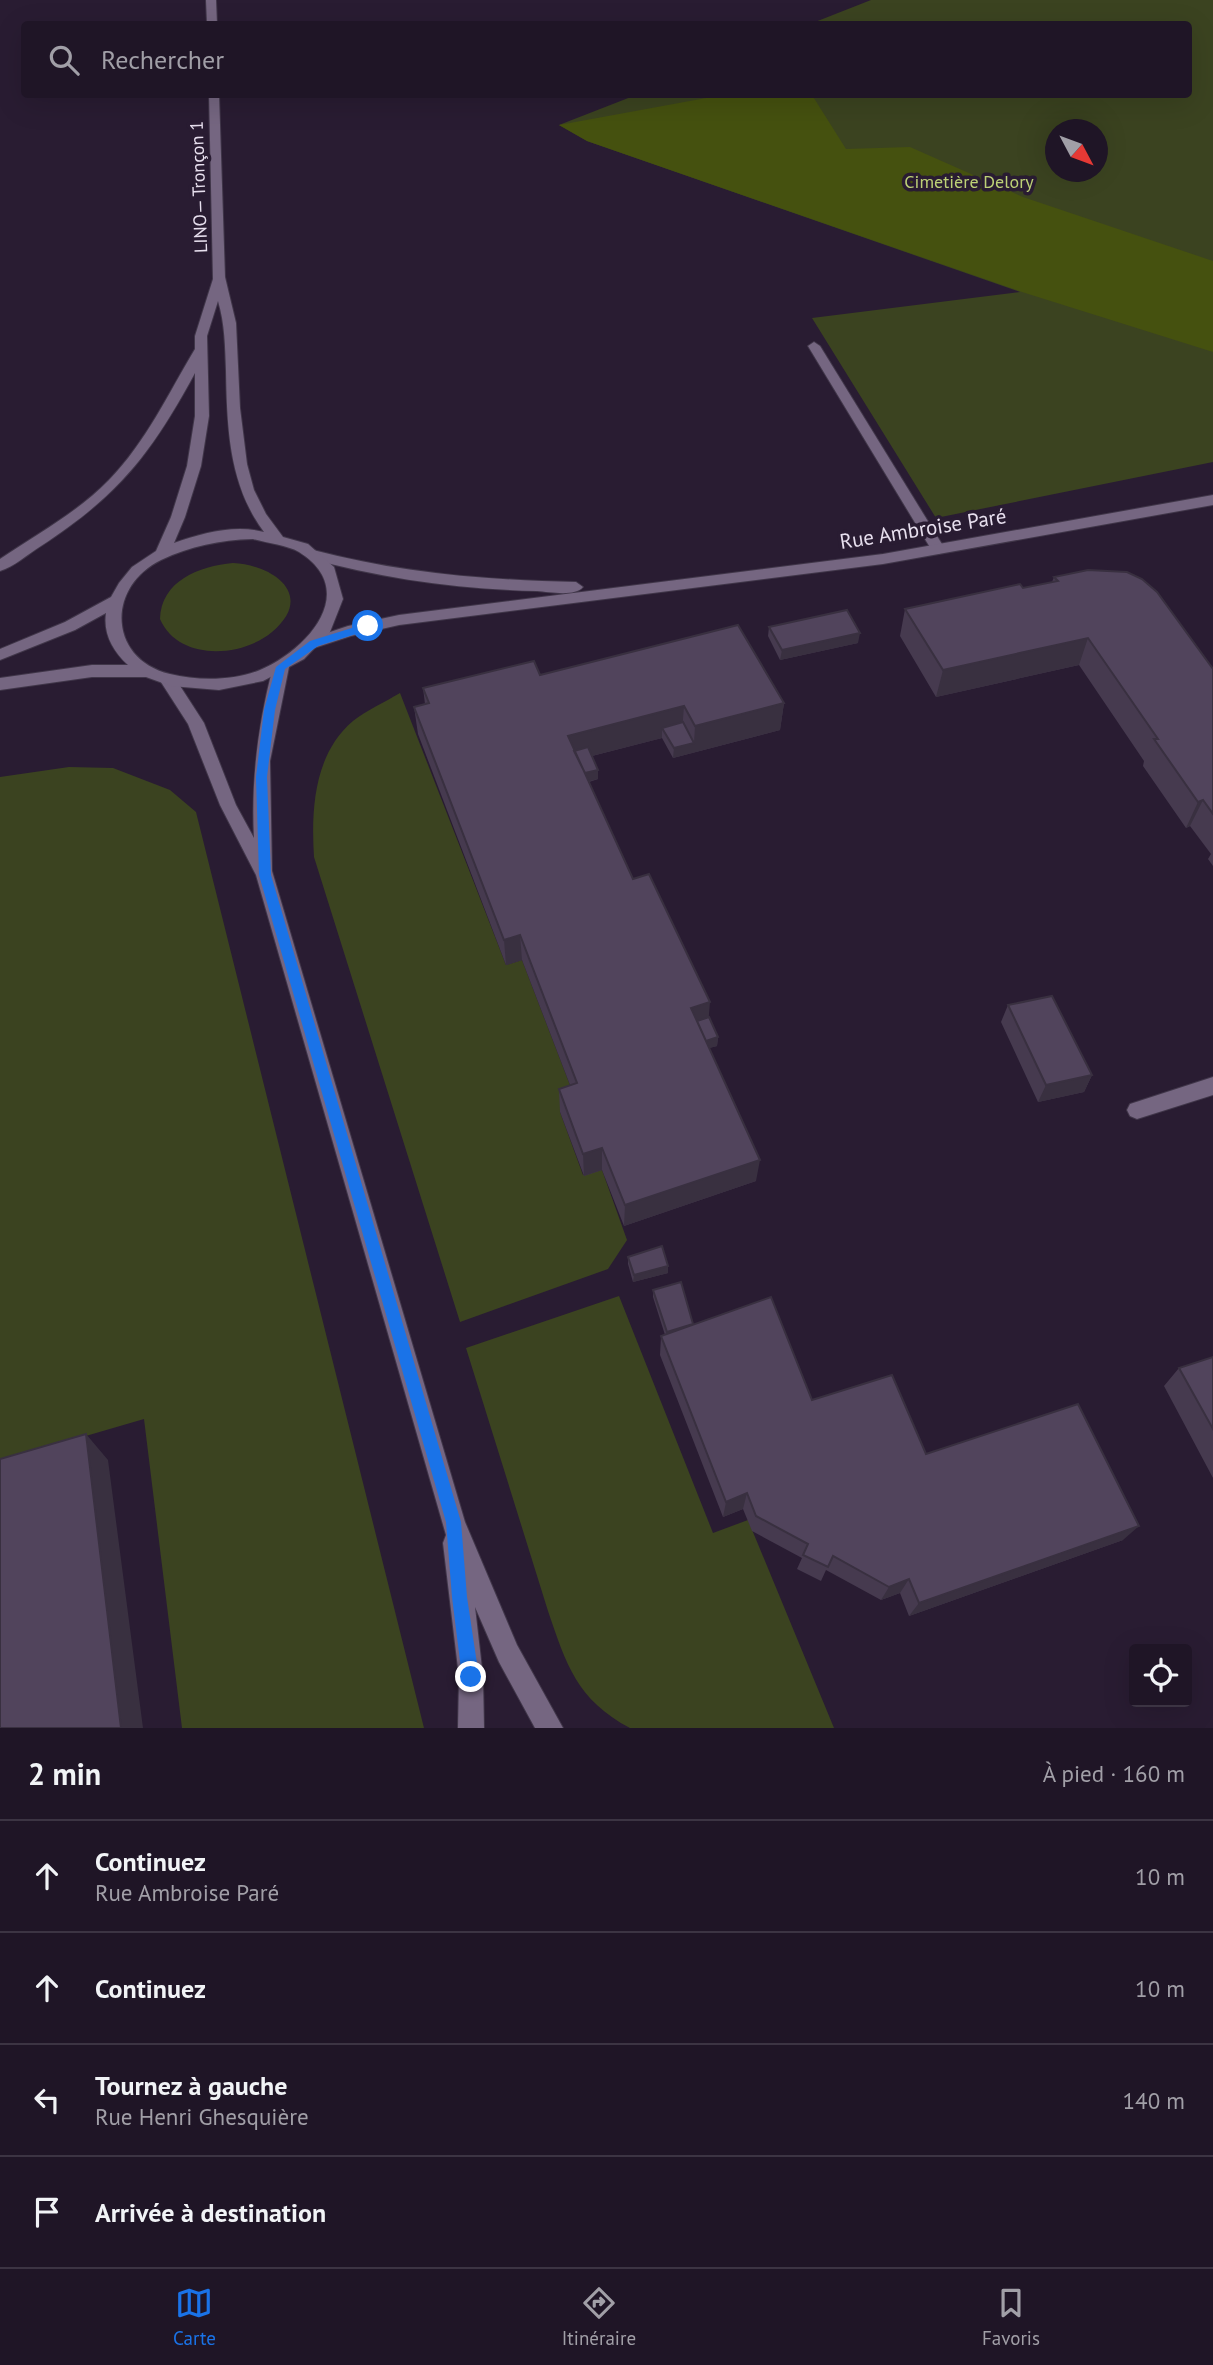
<!DOCTYPE html>
<html lang="fr">
<head>
<meta charset="utf-8">
<style>
  body { margin:0; font-family:"PT Sans",sans-serif; background:#2c2232; color:#f1f3f6 }
  .controls { position:absolute; right:21px; bottom:21px; display:grid; overflow:hidden; border-radius:7px; box-shadow:0 7px 28px #0002 }
  .controls button { width:63px; height:63px; display:grid; place-items:center; padding:0; border:0; border-bottom:2px solid #3c3443; background:#1f1526; color:#f1f3f6; font:35px sans-serif }
  .compass { position:absolute; left:1045px; top:119px; width:63px; height:63px; border-radius:50%; background:#1f1526; box-shadow:0 7px 28px #0002; rotate:131deg }
  .stop { position:absolute; width:21px; height:21px; margin:-16px; border:5px solid #1a73e8; border-radius:50%; background:#fff }
  .stop.end { background:#1a73e8; border-color:#fff; box-shadow:0 2px 7px #0008 }
  .list { margin:0; padding:0; list-style:none }
  h2 { display:flex; justify-content:space-between; align-items:center; height:91px; margin:0; padding:0 28px; font-size:30px }
  h2 small { font-size:23px; font-weight:400; color:#a19fa7 }
  .list li { display:grid; grid-template-columns:46px 1fr auto; gap:21px; align-items:center; box-sizing:border-box; height:112px; padding:0 28px; border-top:2px solid #3c3443 }
  .list b { display:block; font-size:26px; white-space:nowrap }
  .list p { margin:0; font-size:23px; white-space:nowrap; color:#a19fa7 }
  .list em { font-size:23px; font-style:normal; color:#a19fa7 }
  .icon { flex:none; width:38px; height:38px; fill:none; stroke:currentColor; stroke-width:2; stroke-linecap:round; stroke-linejoin:round }
  .map { position:relative; flex:none; width:1213px; height:1728px; overflow:hidden }
  .search { position:absolute; background:#1f1526; box-shadow:0 7px 28px #0002; left:21px; right:21px; top:21px; height:77px; display:flex; align-items:center; gap:18px; box-sizing:border-box; padding:0 24px; border-radius:7px; color:#a19fa7; font-size:26px }
  .sheet { height:539px; background:#1f1526 }
  nav { display:flex; justify-content:space-around; align-items:center; box-sizing:border-box; height:98px; border-top:2px solid #3c3443; background:#1f1526; font-size:19px; color:#a19fa7 }
  nav a { display:grid; justify-items:center; gap:4px }
  nav .on { color:#1a73e8 }
  .map>svg:first-child { display:block }
  .green { fill:#3b4320; fill-rule:evenodd }
  .forest { fill:#45510f }
  .lines { fill:none; stroke-linecap:round; stroke-linejoin:round }
  .service-casing { stroke:#403649; stroke-width:2 }
  .minor-casing { stroke:#403649; stroke-width:2 }
  .tertiary-casing { stroke:#403649; stroke-width:2 }
  .secondary-casing { stroke:#403649; stroke-width:2 }
  .service { fill:#756681; fill-rule:evenodd }
  .minor { fill:#756681; fill-rule:evenodd }
  .tertiary { fill:#756681; fill-rule:evenodd }
  .secondary { fill:#756681; fill-rule:evenodd }
  .wall { fill:#463a4f }
  .shaded-wall { fill:#393040 }
  .building { fill:#51445c; stroke:#393040; stroke-width:2 }
  .route { fill:#1a73e8 }
  .labels { text-anchor:middle; stroke-width:7; stroke-linejoin:round; paint-order:stroke }
  .far-park-label { font-size:18px; fill:#bdd176; stroke:#291c32 }
  .far-street-label { font-size:18px; fill:#e7dfee; stroke:#291c32 }
  .street-label { font-size:21px; fill:#e7dfee; stroke:#291c32 }
</style>
</head>
<body>
<div class="map">
<svg width="1213" height="1728" viewBox="0 0 1213 1728">
  <rect width="100%" height="100%" fill="#291c32"/>
  <path class="green" d="M871,0H1213V462L936,518L812,318L1020,292L587,141L559,125L636,95L1188,94V24H810ZM1056,130H1098V172H1056Z
    M233,563C273,565 316,595 272,632C241,658 178,661 160,619C161,581 199,566 233,563Z
    M400,693L506,965L522,960L578,1106L560,1112L583,1175L602,1170L627,1240L608,1269L460,1322L314,857C311,809 314,754 353,721C367,710 385,702 400,693Z
    M69,767L113,768L170,790L196,812L424,1728H182L144,1419L0,1461V777Z
    M619,1296L713,1533L748,1520L834,1728H630C577,1700 566,1664 548,1611L466,1348Z"/>
  <path class="forest" d="M728,94L812,95L846,149L910,147L1023,197L1213,261V352L1022,292L587,141L559,125Z"/>
  <g class="lines">
    <defs>
      <path id="service" d="M814,342L820,346L945,549L943,552L938,554L931,549L808,346Z"/>
      <path id="minor" d="M1213,1077V1095L1137,1119L1130,1116L1127,1110L1130,1104Z"/>
      <path id="tertiary" d="M1213,495V505L883,564L399,625L351,636L314,648L306,643L309,639L348,626L399,615L883,554Z
        M313,550C400,573 486,580 576,582L583,587C575,597 550,592 537,591C459,589 383,579 308,558L306,555Z
        M281,661L289,667L270,761L272,871L465,1522L517,1645L563,1728H535L499,1662L475,1607L483,1677L484,1728H458L459,1677L443,1543L446,1535L256,875L220,805L188,724L159,679L161,675H173L204,723L236,805L254,838C251,779 258,725 273,667Z"/>
      <path id="secondary" d="M206,0H216L217,24H207Z
        M209,94H219L225,277L236,323L240,408L247,464L254,490L266,514L283,537L308,544L334,567L343,599L330,632L304,659L263,681L219,690L171,686L146,677H92L0,690V678L92,665H128C113,651 103,634 106,613L75,630L0,660V649L65,622L111,597L119,583L132,567L156,551L171,517L187,466L195,416V373C151,454 119,495 41,546C28,554 14,567 0,571V559C37,534 78,512 109,480C146,442 168,394 195,349V336L213,279ZM218,301C225,324 225,347 226,371C227,428 229,485 264,532C235,524 202,533 174,543L185,517L201,466L209,416L207,336ZM253,539C267,543 287,545 299,552C361,591 307,650 260,670C233,681 198,681 170,674C108,659 106,587 161,560C191,546 219,540 253,539Z"/>
    </defs>
    <use href="#service" class="service-casing"/>
    <use href="#minor" class="minor-casing"/>
    <use href="#tertiary" class="tertiary-casing"/>
    <use href="#secondary" class="secondary-casing"/>
    <use href="#service" class="service"/>
    <use href="#minor" class="minor"/>
    <use href="#tertiary" class="tertiary"/>
    <use href="#secondary" class="secondary"/>
  </g>
  <path class="wall" d="M1054,577L1213,669V866L1208,859L1211,854L1190,826L1186,828L1143,766L1144,761L1079,665L936,697L900,636L905,609L1023,588L1052,582Z
    M769,627L858,643L780,660L768,636Z
    M540,675L784,703L780,730L673,758L662,738L592,756L598,770V779L589,782L633,879L709,1017L718,1037L717,1046L709,1048L756,1181L624,1226L602,1170L584,1176L560,1112L559,1089L570,1085L522,960L506,965L418,734L414,707L425,704L423,688Z
    M1008,1005L1092,1075L1084,1092L1038,1102L1001,1022Z
    M628,1257L668,1266V1273L633,1282L628,1264Z
    M653,1290L693,1324L812,1400L926,1454L1123,1540L909,1616L900,1593L881,1600L826,1570L821,1581L797,1569L802,1558L752,1531L743,1509L723,1517L660,1355L661,1336L665,1335L653,1297Z
    M1213,1357V1478L1164,1386L1179,1368Z"/>
  <path class="shaded-wall" d="M860,633L858,643L780,660L782,650Z
    M1088,638L1079,665L936,697L943,670Z
    M784,703L780,730L673,758L674,748L694,743L695,726Z
    M684,706L682,732L662,728V738L572,761L568,736Z
    M598,770V779L578,784V775Z
    M1203,800L1190,826L1186,828L1198,802Z
    M520,935L522,960L506,965L504,940Z
    M710,1002L708,1026L693,1031L691,1008Z
    M718,1037L717,1046L698,1051L699,1043Z
    M1092,1075L1084,1092L1038,1102L1046,1085Z
    M602,1148V1170L584,1176L583,1154Z
    M760,1160L756,1181L624,1226L625,1205Z
    M668,1266V1273L633,1282L634,1275Z
    M86,1434L108,1460L143,1728H121Z
    M747,1493L743,1509L723,1517L726,1502Z
    M1139,1526L1123,1540L909,1616L919,1603Z
    M909,1579L900,1593L881,1600L889,1587Z"/>
  <path class="building" d="M1088,570L1127,572L1142,579L1157,592L1213,669V814L1203,800L1198,802L1154,739H1158L1088,638L943,670L905,609L1020,584L1023,588L1058,581L1054,577Z
    M847,610L860,633L782,650L769,627Z
    M738,625L784,703L695,726L684,706L568,736L633,879L649,874L710,1002L691,1008L760,1160L625,1205L602,1148L583,1154L559,1089L577,1083L520,935L504,940L414,707L429,703L423,688L534,661L540,675Z
    M683,722L694,743L674,748L662,728Z
    M588,747L598,770L585,773L574,751Z
    M1052,996L1092,1075L1046,1085L1008,1005Z
    M709,1017L718,1037L706,1041L697,1021Z
    M662,1246L668,1266L634,1275L628,1257Z
    M681,1282L693,1324L667,1332L653,1290Z
    M771,1297L812,1400L892,1375L926,1454L1078,1404L1139,1526L919,1603L909,1579L889,1587L833,1556L828,1567L803,1555L808,1544L756,1516L747,1493L726,1502L661,1336Z
    M1213,1357V1429L1179,1368Z
    M86,1434L121,1728H0V1459Z"/>
  <path class="route" d="M368,623L373,626L372,629L318,646L285,669L275,710L267,777L271,875L461,1522L467,1597L479,1677L476,1683L471,1685L465,1683L462,1677L452,1597L446,1522L259,875L256,777L264,710L276,667L310,641Z"/>
  <g class="labels">
    <g class="far-park-label">
      <text x="969" y="188">Cimetière Delory</text>
    </g>
    <g class="far-street-label">
      <text transform="translate(199 187) rotate(-92)" y="6">LINO— Tronçon 1</text>
    </g>
    <g class="street-label">
      <text transform="translate(923 529) rotate(-9)" y="7">Rue Ambroise Paré</text>
    </g>
  </g>
</svg>
<div class="controls">
<button><svg class="icon" aria-label="locate" viewBox="0 0 24 24"><circle cx="12" cy="12" r="6"/><path d="M12 2v4M12 18v4M2 12h4M18 12h4"/></svg></button>
</div>
<svg class="compass" viewBox="-18 -18 36 36"><path d="M0-13l5 13h-10z" fill="#e53935"/><path d="M0 13l5-13h-10z" fill="#a19fa7"/></svg>
<div class="stop" style="left:368px;top:626px"></div>
<div class="stop end" style="left:471px;top:1677px"></div>
<div class="search"><svg class="icon" aria-label="search" viewBox="0 0 24 24"><circle cx="10" cy="10" r="6"/><path d="M15 15l6 6"/></svg>Rechercher</div>
</div>
<section class="sheet">
<h2>2 min<small>À pied · 160 m</small></h2>
<ul class="list">
<li><svg class="icon" aria-label="ahead" viewBox="0 0 24 24"><path d="M12 20V5M6 11l6-6 6 6"/></svg><div><b>Continuez</b><p>Rue Ambroise Paré</p></div><em>10 m</em></li>
<li><svg class="icon" aria-label="ahead" viewBox="0 0 24 24"><path d="M12 20V5M6 11l6-6 6 6"/></svg><div><b>Continuez</b></div><em>10 m</em></li>
<li><svg class="icon" aria-label="left" viewBox="0 0 24 24"><path d="M17 20v-9H6M10 6l-5 5 5 5"/></svg><div><b>Tournez à gauche</b><p>Rue Henri Ghesquière</p></div><em>140 m</em></li>
<li><svg class="icon" aria-label="arrive" viewBox="0 0 24 24"><path d="M6 21V4h12l-3 4 3 4H6"/></svg><div><b>Arrivée à destination</b></div></li>
</ul>
</section>
<nav>
<a class="on"><svg class="icon" aria-label="map" viewBox="0 0 24 24"><path d="M3 6l6-2 6 2 6-2v14l-6 2-6-2-6 2zM9 4v14M15 6v14"/></svg>Carte</a>
<a><svg class="icon" aria-label="directions" viewBox="0 0 24 24"><path d="M12 3l9 9-9 9-9-9zM9 14v-3h6M13 9l2 2-2 2"/></svg>Itinéraire</a>
<a><svg class="icon" aria-label="saved" viewBox="0 0 24 24"><path d="M7 4h10v16l-5-4-5 4z"/></svg>Favoris</a>
</nav>
</body>
</html>
